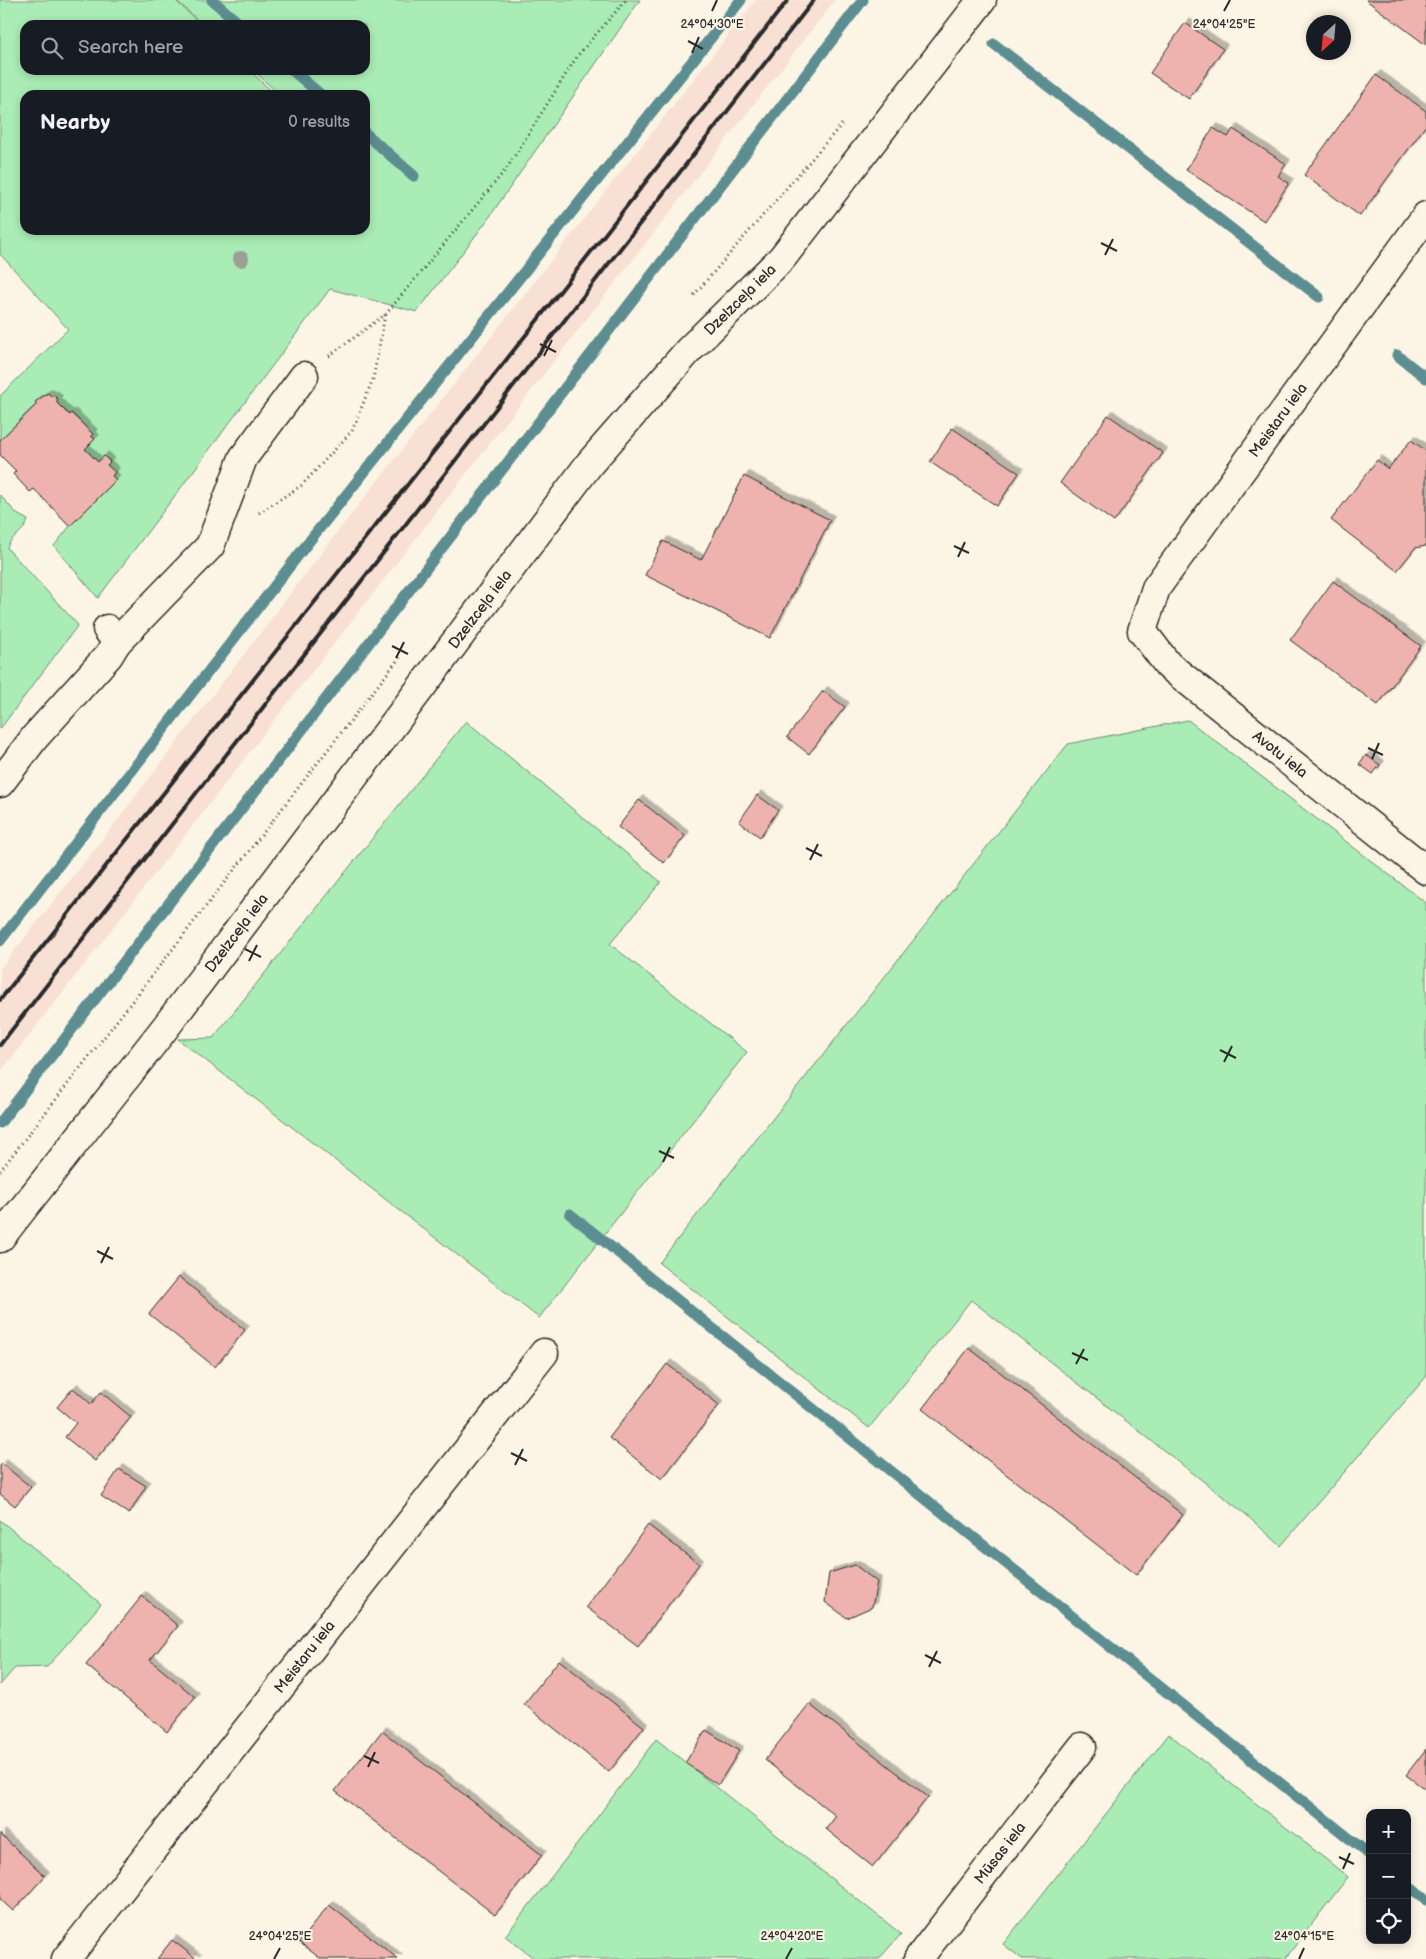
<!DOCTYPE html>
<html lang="en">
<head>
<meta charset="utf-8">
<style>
  body { margin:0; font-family:"Balsamiq Sans",sans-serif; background:#20242c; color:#f1f3f6 }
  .controls { position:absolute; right:15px; bottom:15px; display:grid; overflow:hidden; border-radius:10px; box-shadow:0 2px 8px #0003 }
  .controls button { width:45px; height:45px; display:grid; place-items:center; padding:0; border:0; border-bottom:1px solid #363941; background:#171b24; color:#f1f3f6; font:25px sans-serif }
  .compass { position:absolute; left:1306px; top:15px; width:45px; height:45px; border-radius:50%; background:#171b24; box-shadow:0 2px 8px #0003; rotate:206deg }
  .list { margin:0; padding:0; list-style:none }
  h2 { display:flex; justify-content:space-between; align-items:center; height:65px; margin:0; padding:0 20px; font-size:21px }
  h2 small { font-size:16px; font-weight:400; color:#9ea1a6 }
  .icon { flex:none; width:28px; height:28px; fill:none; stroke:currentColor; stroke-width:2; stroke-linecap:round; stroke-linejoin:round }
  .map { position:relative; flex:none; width:1426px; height:1959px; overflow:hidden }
  .search { position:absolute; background:#171b24; box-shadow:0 2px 8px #0003; left:20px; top:20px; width:350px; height:55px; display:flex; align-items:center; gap:12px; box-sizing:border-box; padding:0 18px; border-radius:15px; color:#9ea1a6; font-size:19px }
  .panel { position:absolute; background:#171b24; box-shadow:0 2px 8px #0003; left:20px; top:90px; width:350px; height:145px; border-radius:15px }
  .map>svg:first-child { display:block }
  .built { fill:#f8e1d4 }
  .green { fill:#aaecb5; stroke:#6a8c70 }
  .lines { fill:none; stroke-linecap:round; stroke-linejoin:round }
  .stream { stroke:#5c8d91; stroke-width:11 }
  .building { fill:#eeb3ae; stroke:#2b2b2b; filter:url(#shadow) }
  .minor-casing { stroke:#2b2b2b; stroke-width:31 }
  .path { stroke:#2b2b2b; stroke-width:3; stroke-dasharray:1 4; stroke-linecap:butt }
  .minor { stroke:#fcf5e5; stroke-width:28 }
  .rail { stroke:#2b2b2b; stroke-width:4 }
  .tree { fill:#9ba092 }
  .ticks { fill:none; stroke:#2b2b2b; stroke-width:2 }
  .labels { text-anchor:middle; stroke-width:4; stroke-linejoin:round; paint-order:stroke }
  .street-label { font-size:15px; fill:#2b2b2b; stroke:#fcf5e5 }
  .ticks-label { font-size:12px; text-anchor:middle; fill:#2b2b2b; stroke:#fcf5e5; stroke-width:4; stroke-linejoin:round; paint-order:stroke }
</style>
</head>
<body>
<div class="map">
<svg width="1426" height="1959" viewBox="0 0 1426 1959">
  <defs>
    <filter id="shadow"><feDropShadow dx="4.5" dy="-4.5" stdDeviation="0" flood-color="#0004"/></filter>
  </defs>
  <rect width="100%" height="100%" fill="#fcf5e5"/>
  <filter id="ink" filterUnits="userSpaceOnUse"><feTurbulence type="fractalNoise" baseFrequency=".02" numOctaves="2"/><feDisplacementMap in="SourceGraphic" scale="10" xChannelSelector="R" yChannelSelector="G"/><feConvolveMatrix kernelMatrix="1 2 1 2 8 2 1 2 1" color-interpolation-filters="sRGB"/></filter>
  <g filter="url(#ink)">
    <path class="built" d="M756,0H835L0,1073V969L105,836L339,530Z"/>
    <path class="green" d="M0,0H175L201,25H25V70H249L276,95H25V230H365V95H280L253,70H365V25H203L176,0H640L486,222L417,312L330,289L98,598L54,546L70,526L116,480L112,476L115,472L107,465L110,461L104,456L98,462L85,449L94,440L91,436L93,434L72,413L70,415L56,402L58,400L54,395L52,397L48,393L35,402L37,404L0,440V396L68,329L0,254Z
      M0,495L17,514L28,520C25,533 10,536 7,548L78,625L0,729Z
      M1188,720L1426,903V1377L1281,1546L1244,1513L971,1300L869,1428L659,1263L1068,744Z
      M466,721L661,882L610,944L747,1052L539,1318L178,1039L213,1038Z
      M0,1520L101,1604L47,1667L15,1668L0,1685Z
      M1169,1734L1348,1877L1285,1959H1022L1003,1944Z
      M656,1739L901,1934L879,1959H535L505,1936L578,1843Z"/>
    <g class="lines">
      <path class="stream" d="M212,0L241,25
        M994,44L1319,297
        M292,70L321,95
        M365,133L414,176
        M1397,355L1426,378
        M0,941L307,544L741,0
        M0,1123L863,0
        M570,1214L1370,1855
        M1407,1885L1426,1900"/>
    </g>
    <path class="building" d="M1366,0H1426V45Z
      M1185,23L1223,49L1189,99L1150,73Z
      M1376,75L1426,111V125L1360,216L1304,175Z
      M1213,128L1228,137L1233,129L1286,164L1278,176L1289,183L1264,221L1186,170Z
      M48,393L52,397L53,395L58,400L56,402L66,412L70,415L71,413L93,434L91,436L95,439L85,449L98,462L104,456L110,462L107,465L115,472L112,476L116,480L70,526L34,489L30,492L13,474L16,471L0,455V440L37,404L35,402Z
      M1108,415L1163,453L1114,522L1060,483Z
      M952,428L1019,473L997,506L930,462Z
      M1411,440L1426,451V546L1415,548L1397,571L1331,520L1377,460L1388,469Z
      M744,476L830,520L770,638L645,575L663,541L701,560Z
      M1333,581L1421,646L1378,705L1290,640Z
      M823,691L845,707L809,754L787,737Z
      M1366,755L1380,765L1373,774L1359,764Z
      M757,795L778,810L760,837L739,822Z
      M639,800L685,836L664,863L618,827Z
      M179,1277L245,1330L215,1367L149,1314Z
      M969,1348L1183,1515L1136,1575L922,1409Z
      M667,1364L719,1405L662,1479L609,1438Z
      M73,1388L91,1404L101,1392L131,1417L95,1461L65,1437L76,1423L57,1407Z
      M2,1464L31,1487L15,1506L0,1494V1466Z
      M119,1469L146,1486L129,1514L101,1496Z
      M648,1525L699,1564L638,1646L586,1607Z
      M855,1565L877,1582L872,1607L847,1618L825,1602L829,1573Z
      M142,1596L178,1626L150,1660L195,1697L167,1732L86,1665Z
      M559,1660L644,1727L609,1772L524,1704Z
      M809,1704L928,1797L873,1867L826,1829L836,1816L765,1760Z
      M706,1730L739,1751L718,1785L685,1763Z
      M382,1731L542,1855L495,1915L335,1791Z
      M1426,1749V1790L1406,1775Z
      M0,1834L45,1876L13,1911L0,1899Z
      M329,1905L398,1959H321L299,1942Z
      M172,1940L197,1959H157Z"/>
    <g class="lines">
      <defs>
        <g id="minor">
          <path id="s1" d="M1426,216L1156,588L1142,631L1168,665L1426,870"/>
          <path d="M117,642L210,546L243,458L304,376"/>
          <path d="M0,783L35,737L109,655L117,642L107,629"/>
          <path id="s2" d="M0,1238L168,1024L590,463L689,350L782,258L982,0"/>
          <path id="s3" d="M66,1959L544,1353"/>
          <path id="s4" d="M918,1959L1082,1747"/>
        </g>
      </defs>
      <use href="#minor" class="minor-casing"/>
      <path class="path" d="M694,295L842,124
        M329,356L386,314L507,168L578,55L626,0
        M259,513L302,485L352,431L373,379L385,315
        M0,1171L400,657"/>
      <use href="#minor" class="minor"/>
      <path class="rail" d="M0,1000L529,331L788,0
        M0,1045L814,0"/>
    </g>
    <circle class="tree" cx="241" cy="259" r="8"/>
  </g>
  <path class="ticks" d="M712,11L717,0M1224,11L1230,0M688,41L703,49M692,53L699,37M1101,243L1117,251M1105,255L1113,239M540,344L556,352M544,356L552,340M954,546L969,553M958,557L965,542M392,646L408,654M396,658L404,642M1368,748L1383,755M1372,759L1379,743M806,848L822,856M810,860L818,844M245,949L261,957M249,961L257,945M1220,1050L1236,1058M1224,1062L1232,1046M659,1151L674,1158M663,1162L670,1147M97,1251L113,1259M101,1263L109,1247M1072,1353L1088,1360M1076,1364L1084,1349M511,1453L527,1461M515,1465L523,1449M925,1655L941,1663M929,1667L937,1651M364,1756L379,1763M368,1767L375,1752M1339,1857L1354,1864M1343,1869L1350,1853M274,1959L280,1948M786,1959L792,1948M1299,1959L1304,1948"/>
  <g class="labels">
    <g class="street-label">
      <text dy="5" stroke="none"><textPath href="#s2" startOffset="1196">Dzelzceļa iela</textPath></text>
      <text transform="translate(1278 420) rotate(-54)" y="5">Meistaru iela</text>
      <text dy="5" stroke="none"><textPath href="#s2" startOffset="791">Dzelzceļa iela</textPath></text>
      <text dy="5" stroke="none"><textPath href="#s1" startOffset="691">Avotu iela</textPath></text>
      <text dy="5" stroke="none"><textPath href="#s2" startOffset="386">Dzelzceļa iela</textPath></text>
      <text dy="5" stroke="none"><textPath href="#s3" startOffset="385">Meistaru iela</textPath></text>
      <text dy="5" stroke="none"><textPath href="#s4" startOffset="134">Mūsas iela</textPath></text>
    </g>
  </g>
  <g class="ticks-label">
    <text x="712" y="28">24°04'30"E</text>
    <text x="1224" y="28">24°04'25"E</text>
    <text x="280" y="1940">24°04'25"E</text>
    <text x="792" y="1940">24°04'20"E</text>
    <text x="1304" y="1940">24°04'15"E</text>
  </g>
</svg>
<div class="controls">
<button>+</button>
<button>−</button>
<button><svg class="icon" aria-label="locate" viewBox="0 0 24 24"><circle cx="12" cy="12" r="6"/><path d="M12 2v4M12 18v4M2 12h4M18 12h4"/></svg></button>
</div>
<svg class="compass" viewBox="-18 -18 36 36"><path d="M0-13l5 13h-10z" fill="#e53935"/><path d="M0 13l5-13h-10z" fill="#9ea1a6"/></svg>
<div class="search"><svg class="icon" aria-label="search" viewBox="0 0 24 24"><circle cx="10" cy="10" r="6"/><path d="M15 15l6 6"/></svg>Search here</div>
<section class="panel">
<h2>Nearby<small>0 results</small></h2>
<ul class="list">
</ul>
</section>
</div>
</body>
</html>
